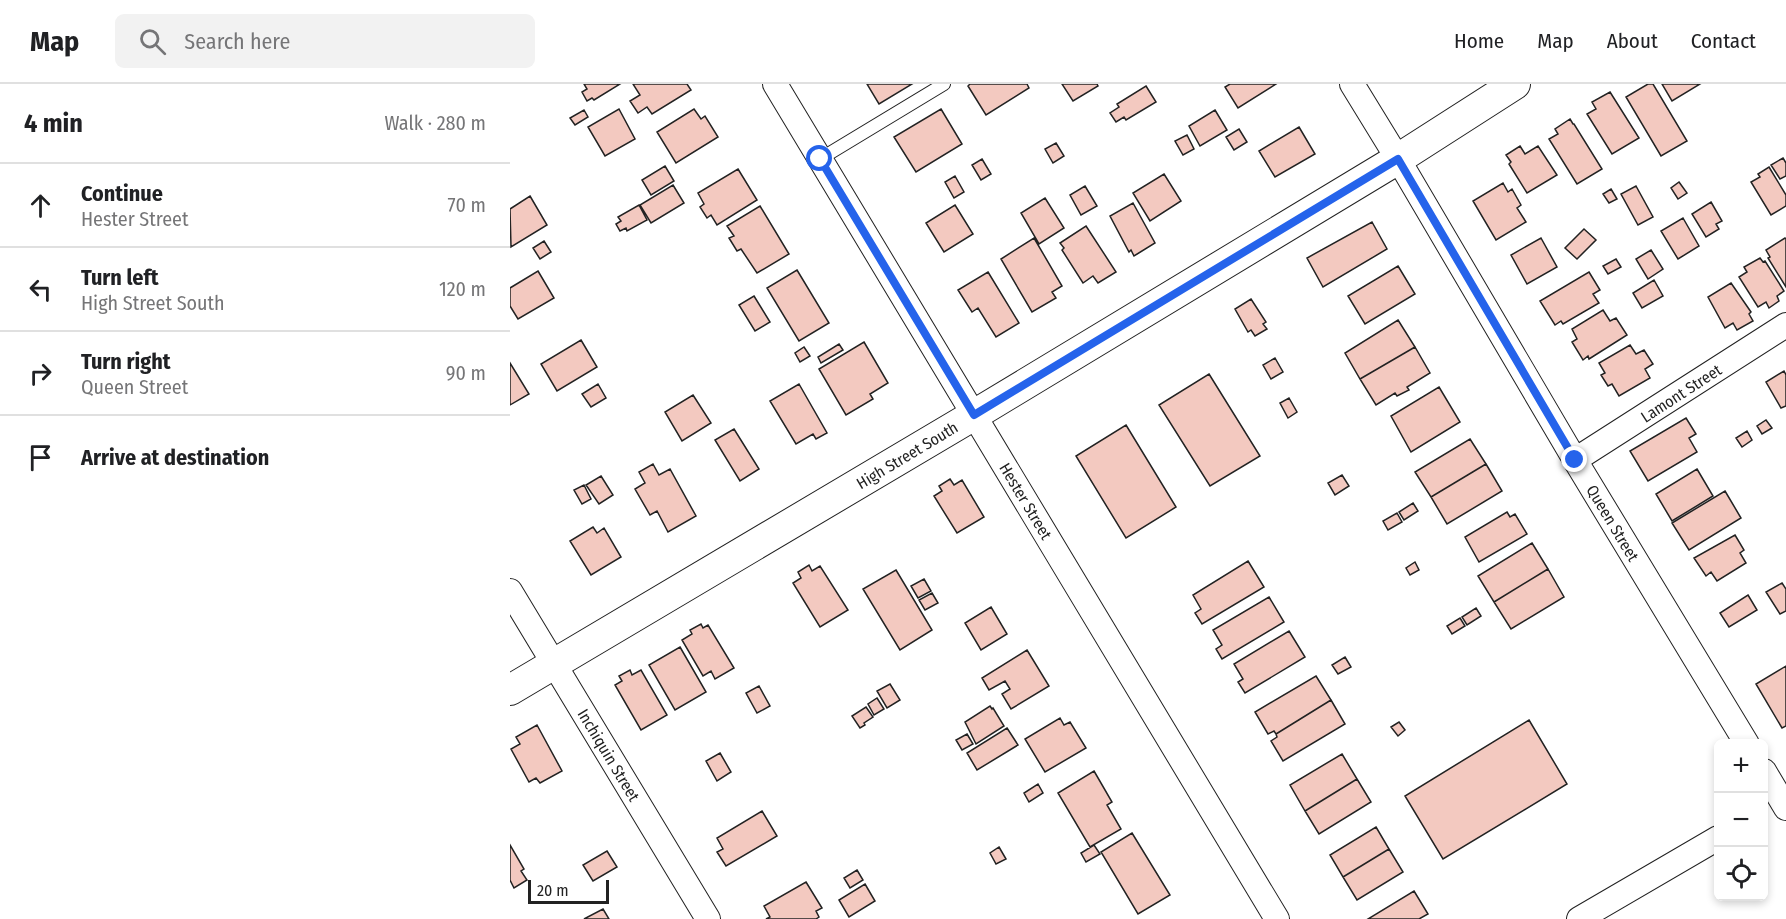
<!DOCTYPE html>
<html lang="en">
<head>
<meta charset="utf-8">
<style>
  body { margin:0; font-family:"Fira Sans Condensed",sans-serif; background:#f2f2f2; color:#202124 }
  .controls { position:absolute; right:18px; bottom:18px; display:grid; overflow:hidden; border-radius:9px; box-shadow:0 3px 9px #0003 }
  .controls button { width:54px; height:54px; display:grid; place-items:center; padding:0; border:0; border-bottom:2px solid #e0e0e0; background:#fff; color:#202124; font:30px sans-serif }
  .scale { position:absolute; left:18px; bottom:15px; width:81px; box-sizing:border-box; padding-left:6px; border:3px solid #222; border-top:0; font-size:16px; line-height:21px; white-space:nowrap; color:#222; -webkit-text-stroke:4px #fff; paint-order:stroke }
  .stop { position:absolute; width:18px; height:18px; margin:-14px; border:4px solid #2563eb; border-radius:50%; background:#fff }
  .stop.end { background:#2563eb; border-color:#fff; box-shadow:0 2px 6px #0008 }
  .list { margin:0; padding:0; list-style:none }
  h2 { display:flex; justify-content:space-between; align-items:center; height:78px; margin:0; padding:0 24px; font-size:26px }
  h2 small { font-size:20px; font-weight:400; color:#757577 }
  .list li { display:grid; grid-template-columns:39px 1fr auto; gap:18px; align-items:center; box-sizing:border-box; height:84px; padding:0 24px; border-top:2px solid #e0e0e0 }
  .list b { display:block; font-size:22px; white-space:nowrap }
  .list p { margin:0; font-size:20px; white-space:nowrap; color:#757577 }
  .list em { font-size:20px; font-style:normal; color:#757577 }
  .icon { flex:none; width:33px; height:33px; fill:none; stroke:currentColor; stroke-width:2; stroke-linecap:round; stroke-linejoin:round }
  .map { position:relative; flex:none; width:1276px; height:835px; overflow:hidden }
  header { display:flex; align-items:center; gap:36px; box-sizing:border-box; height:84px; padding:0 30px; background:#fff; border-bottom:2px solid #e0e0e0 }
  header strong { font-size:28px }
  nav { display:flex; gap:33px; margin-inline-start:auto; font-size:21px }
  .search { width:420px; height:54px; background:#f2f2f2; display:flex; align-items:center; gap:15px; box-sizing:border-box; padding:0 21px; border-radius:9px; color:#757577; font-size:22px }
  main { display:flex }
  aside { flex:1; background:#fff }
  .map>svg:first-child { display:block }
  .building { fill:#f3c9c0; stroke:#222; stroke-width:1.5 }
  .lines { fill:none; stroke-linecap:round; stroke-linejoin:round }
  .service-casing { stroke:#222; stroke-width:14 }
  .minor-casing { stroke:#222; stroke-width:26 }
  .tertiary-casing { stroke:#222; stroke-width:32 }
  .service { stroke:#fff; stroke-width:12 }
  .minor { stroke:#fff; stroke-width:24 }
  .tertiary { stroke:#fff; stroke-width:30 }
  .route { stroke:#2563eb; stroke-width:8 }
  .labels { text-anchor:middle; stroke-width:4.5; stroke-linejoin:round; paint-order:stroke }
  .street-label { font-size:16px; fill:#222; stroke:#fff }
</style>
</head>
<body>
<header>
<strong>Map</strong>
<div class="search"><svg class="icon" aria-label="search" viewBox="0 0 24 24"><circle cx="10" cy="10" r="6"/><path d="M15 15l6 6"/></svg>Search here</div>
<nav><a>Home</a><a>Map</a><a>About</a><a>Contact</a></nav>
</header>
<main>
<aside>
<h2>4 min<small>Walk · 280 m</small></h2>
<ul class="list">
<li><svg class="icon" aria-label="ahead" viewBox="0 0 24 24"><path d="M12 20V5M6 11l6-6 6 6"/></svg><div><b>Continue</b><p>Hester Street</p></div><em>70 m</em></li>
<li><svg class="icon" aria-label="left" viewBox="0 0 24 24"><path d="M17 20v-9H6M10 6l-5 5 5 5"/></svg><div><b>Turn left</b><p>High Street South</p></div><em>120 m</em></li>
<li><svg class="icon" aria-label="right" viewBox="0 0 24 24"><path d="M7 20v-9h11M14 6l5 5-5 5"/></svg><div><b>Turn right</b><p>Queen Street</p></div><em>90 m</em></li>
<li><svg class="icon" aria-label="arrive" viewBox="0 0 24 24"><path d="M6 21V4h12l-3 4 3 4H6"/></svg><div><b>Arrive at destination</b></div></li>
</ul>
</aside>
<div class="map">
<svg width="1276" height="835" viewBox="0 0 1276 835">
  <rect width="100%" height="100%" fill="#fff"/>
  <path class="building" d="M74,0H110L84,16L82,14L77,17L72,8L77,5Z
    M123,0H177L181,6L142,30L137,23L128,29L120,17L130,11Z
    M357,0H402L369,20Z
    M460,0H517L519,4L476,31L458,2Z
    M552,0H587L588,2L563,17Z
    M720,0H766L728,24L715,3Z
    M1138,0H1143L1177,57L1151,72L1116,13Z
    M1152,0H1190L1162,17Z
    M636,2L646,18L616,36L614,33L606,38L600,29L609,23L607,20Z
    M1100,8L1129,54L1102,70L1077,30L1086,25L1082,18Z
    M109,25L125,55L95,72L78,43Z
    M184,25L191,35L195,32L208,53L166,79L147,48Z
    M431,25L452,60L406,88L384,53Z
    M74,26L78,33L65,41L60,34Z
    M705,26L717,46L690,62L679,42Z
    M1060,35L1063,40H1064L1092,85L1067,100L1039,55L1048,50L1045,45Z
    M789,43L805,70L765,93L749,67Z
    M729,45L737,58L724,66L716,53Z
    M677,51L684,65L673,71L665,57Z
    M546,59L554,72L543,79L535,65Z
    M1010,62L1015,70L1028,62L1047,91L1017,109L999,80L1001,78L996,71Z
    M1273,74L1276,79V92L1270,95L1261,81Z
    M472,75L481,90L471,96L462,81Z
    M155,82L164,97L141,111L132,96Z
    M1259,83L1276,111V122L1261,131L1241,98L1250,93L1248,90Z
    M228,85L247,116L207,141L201,131L197,134L190,123L194,120L188,109Z
    M654,90L671,117L640,137L623,109Z
    M445,92L454,108L444,114L435,98Z
    M1169,98L1177,109L1168,115L1161,104Z
    M993,99L998,108L1002,105L1011,121L1007,124L1016,138L986,156L963,117Z
    M163,101L174,119L141,139L130,121Z
    M575,102L587,122L571,131L560,111Z
    M1126,102L1143,133L1128,141L1111,110Z
    M1101,105L1107,115L1099,119L1093,110Z
    M20,112L37,141L1,163L0,125Z
    M535,114L554,144L529,160L511,129Z
    M1201,118L1212,137L1206,140L1209,145L1196,153L1182,130Z
    M623,119L645,159L624,172L621,166L619,168L600,132Z
    M129,121L137,136L117,147L116,144L110,147L106,140L111,137L108,133Z
    M445,121L463,150L434,168L416,139Z
    M250,122L279,170L247,189L231,165L227,167L219,154L224,152L217,142Z
    M1173,134L1189,162L1168,175L1151,147Z
    M862,138L877,165L813,203L797,174Z
    M576,142L606,188L588,199L583,192L573,199L552,166L554,164L550,159Z
    M1074,145L1086,156L1067,175L1055,164Z
    M524,154L552,202L542,208L546,214L522,228L491,175Z
    M1031,154L1047,183L1017,200L1001,171Z
    M1275,154L1276,155V203L1258,174L1260,173L1256,166Z
    M34,157L41,168L30,175L23,164Z
    M1141,166L1153,185L1138,195L1126,175Z
    M1250,174L1253,178L1255,177L1274,207L1267,212L1269,217L1259,224L1256,218L1248,223L1229,193L1237,188L1234,183Z
    M1106,175L1111,183L1098,190L1093,182Z
    M888,182L905,210L855,240L838,212Z
    M287,186L319,239L289,257L257,204Z
    M28,187L44,214L8,235L0,222V204Z
    M478,188L509,239L486,253L468,224L462,228L448,206Z
    M1079,188L1090,206L1083,210L1089,219L1053,240L1051,237L1045,241L1030,217Z
    M1144,196L1153,212L1132,224L1123,209Z
    M1221,199L1241,228L1239,230L1243,237L1227,246L1223,239L1215,244L1198,213Z
    M244,212L260,238L245,247L229,221Z
    M741,215L756,238L753,240L757,245L745,252L741,246L738,248L725,225Z
    M1093,226L1100,237L1106,234L1117,251L1079,275L1078,272L1073,276L1062,258L1067,255L1062,245Z
    M888,236L905,263L850,295L835,269Z
    M71,256L87,283L47,307L31,280Z
    M354,258L378,299L360,310L363,315L336,331L309,285Z
    M329,260L333,266L311,279L308,273Z
    M1120,261L1126,270L1134,266L1143,280L1135,285L1140,294L1109,312L1102,300L1098,302L1091,291L1095,289L1089,279Z
    M294,263L300,272L290,278L285,269Z
    M905,263L920,289L897,303L899,306L887,312L885,309L866,321L850,295Z
    M765,274L773,288L761,295L753,281Z
    M0,279L19,310L0,321Z
    M1274,287L1276,291V322L1271,324L1256,298Z
    M699,290L750,372L700,402L649,321Z
    M88,300L96,314L81,323L72,310Z
    M289,300L317,349L306,355L303,350L286,360L260,317Z
    M929,303L950,338L901,368L881,332Z
    M183,311L201,339L172,357L155,328Z
    M779,314L787,328L778,334L770,319Z
    M1176,334L1186,350L1179,354L1187,368L1138,397L1120,367Z
    M1256,336L1262,344L1252,350L1247,342Z
    M616,341L666,423L616,454L566,372Z
    M224,345L249,385L230,397L205,356Z
    M1237,347L1242,356L1232,363L1226,354Z
    M960,355L976,380L921,413L905,388Z
    M143,380L149,391L160,385L186,432L158,448L147,427L140,431L125,405L135,399L129,388Z
    M976,380L992,407L937,440L921,413Z
    M1187,385L1203,412L1162,437L1146,410Z
    M832,391L839,402L825,411L818,399Z
    M91,392L103,411L89,420L76,401Z
    M440,395L444,401L452,396L474,433L447,449L424,412L432,407L429,402Z
    M74,401L81,415L72,420L64,406Z
    M1215,407L1231,434L1179,466L1162,439Z
    M903,419L908,427L894,436L889,428Z
    M997,428L1000,433L1005,430L1017,450L969,478L955,453Z
    M887,429L892,438L878,446L873,437Z
    M83,443L87,449L94,444L111,473L81,491L60,457Z
    M1225,451L1234,466L1230,469L1236,479L1207,497L1201,488L1196,492L1184,474Z
    M1022,459L1038,485L984,518L968,492Z
    M738,477L754,503L692,540L685,529L691,525L683,511Z
    M905,478L909,486L900,491L896,484Z
    M299,481L302,487L310,482L338,526L310,543L283,499L291,494L288,488Z
    M1038,485L1054,513L1001,545L984,518Z
    M386,486L422,546L390,566L353,505Z
    M414,495L421,507L408,514L401,502Z
    M1272,499L1276,505V527L1270,530L1256,508Z
    M422,509L428,519L415,526L409,516Z
    M1238,511L1247,526L1219,543L1210,529Z
    M759,513L774,538L712,575L706,565L712,561L703,546Z
    M481,523L497,550L471,566L455,539Z
    M966,524L971,532L957,541L952,533Z
    M950,534L955,542L942,550L937,542Z
    M191,540L193,544L198,541L224,584L205,595L201,587L193,592L172,556L182,550L180,546Z
    M779,547L795,573L735,609L728,598L733,595L724,580Z
    M170,563L196,608L165,626L139,581Z
    M517,566L539,602L501,625L492,610L500,605L495,597L479,606L472,594Z
    M835,573L841,583L828,590L822,581Z
    M1276,582V642L1272,644L1246,600Z
    M120,586L122,591L131,586L157,631L131,646L105,601L112,597L109,592Z
    M806,592L821,616L766,650L764,647L758,650L745,628Z
    M380,600L390,616L377,624L367,607Z
    M249,602L260,622L247,629L236,609Z
    M367,614L374,625L364,631L358,620Z
    M821,616L835,640L773,677L761,657L767,653L766,650Z
    M480,622L482,625L483,624L494,642L466,660L455,638Z
    M356,623L363,633L354,639L355,641L350,644L342,632Z
    M550,634L554,641L560,638L576,664L535,688L515,655Z
    M1019,636L1057,700L933,775L895,712Z
    M889,638L895,646L888,652L881,643Z
    M27,641L52,687L30,699L26,694L19,698L1,665L10,660L6,653Z
    M497,644L508,661L467,686L457,669Z
    M457,650L463,660L452,666L446,656Z
    M210,669L221,688L207,697L196,677Z
    M832,670L847,695L795,727L780,701Z
    M584,687L602,718L597,721L611,745L580,763L548,709Z
    M847,695L861,718L809,750L795,727Z
    M528,700L533,709L519,718L514,709Z
    M252,727L267,752L216,782L207,768L213,765L207,754Z
    M866,743L879,765L833,793L820,771Z
    M622,749L660,811L628,830L591,768Z
    M0,761L14,785L11,787L17,796L4,804L0,796Z
    M584,761L590,770L576,778L571,769Z
    M489,763L496,775L486,780L480,769Z
    M879,765L893,788L847,816L833,793Z
    M97,767L107,783L83,797L73,781Z
    M347,786L353,796L340,804L334,794Z
    M296,798L312,824L306,827L309,833L306,835H256L260,833L254,822Z
    M355,800L365,817L339,833L329,816Z
    M904,807L918,830L909,835H858Z
    M93,825L99,835H74Z"/>
  <g class="lines">
    <defs>
      <path id="service" d="M310,75L434,0"/>
      <path id="minor" d="M265,0L767,835
        M842,0L888,75L1065,376L1237,660
        M1065,376L1276,241
        M0,507L198,835
        M1254,687L1276,724
        M1069,835L1208,754"/>
      <path id="tertiary" d="M0,606L464,331L888,75L1005,0"/>
    </defs>
    <use href="#service" class="service-casing"/>
    <use href="#minor" class="minor-casing"/>
    <use href="#tertiary" class="tertiary-casing"/>
    <use href="#service" class="service"/>
    <use href="#minor" class="minor"/>
    <use href="#tertiary" class="tertiary"/>
  </g>
  <g class="lines">
    <path class="route" d="M310,75L464,331L888,75L1065,376"/>
  </g>
  <g class="labels">
    <g class="street-label">
      <text transform="translate(1171 309) rotate(-33)" y="6">Lamont Street</text>
      <text transform="translate(397 371) rotate(-31)" y="6">High Street South</text>
      <text transform="translate(516 417) rotate(59)" y="6">Hester Street</text>
      <text transform="translate(1103 439) rotate(59)" y="6">Queen Street</text>
      <text transform="translate(99 671) rotate(59)" y="6">Inchiquin Street</text>
    </g>
  </g>
</svg>
<div class="controls">
<button>+</button>
<button>−</button>
<button><svg class="icon" aria-label="locate" viewBox="0 0 24 24"><circle cx="12" cy="12" r="6"/><path d="M12 2v4M12 18v4M2 12h4M18 12h4"/></svg></button>
</div>
<div class="scale">20 m</div>
<div class="stop" style="left:310px;top:75px"></div>
<div class="stop end" style="left:1065px;top:376px"></div>
</div>
</main>
</body>
</html>
